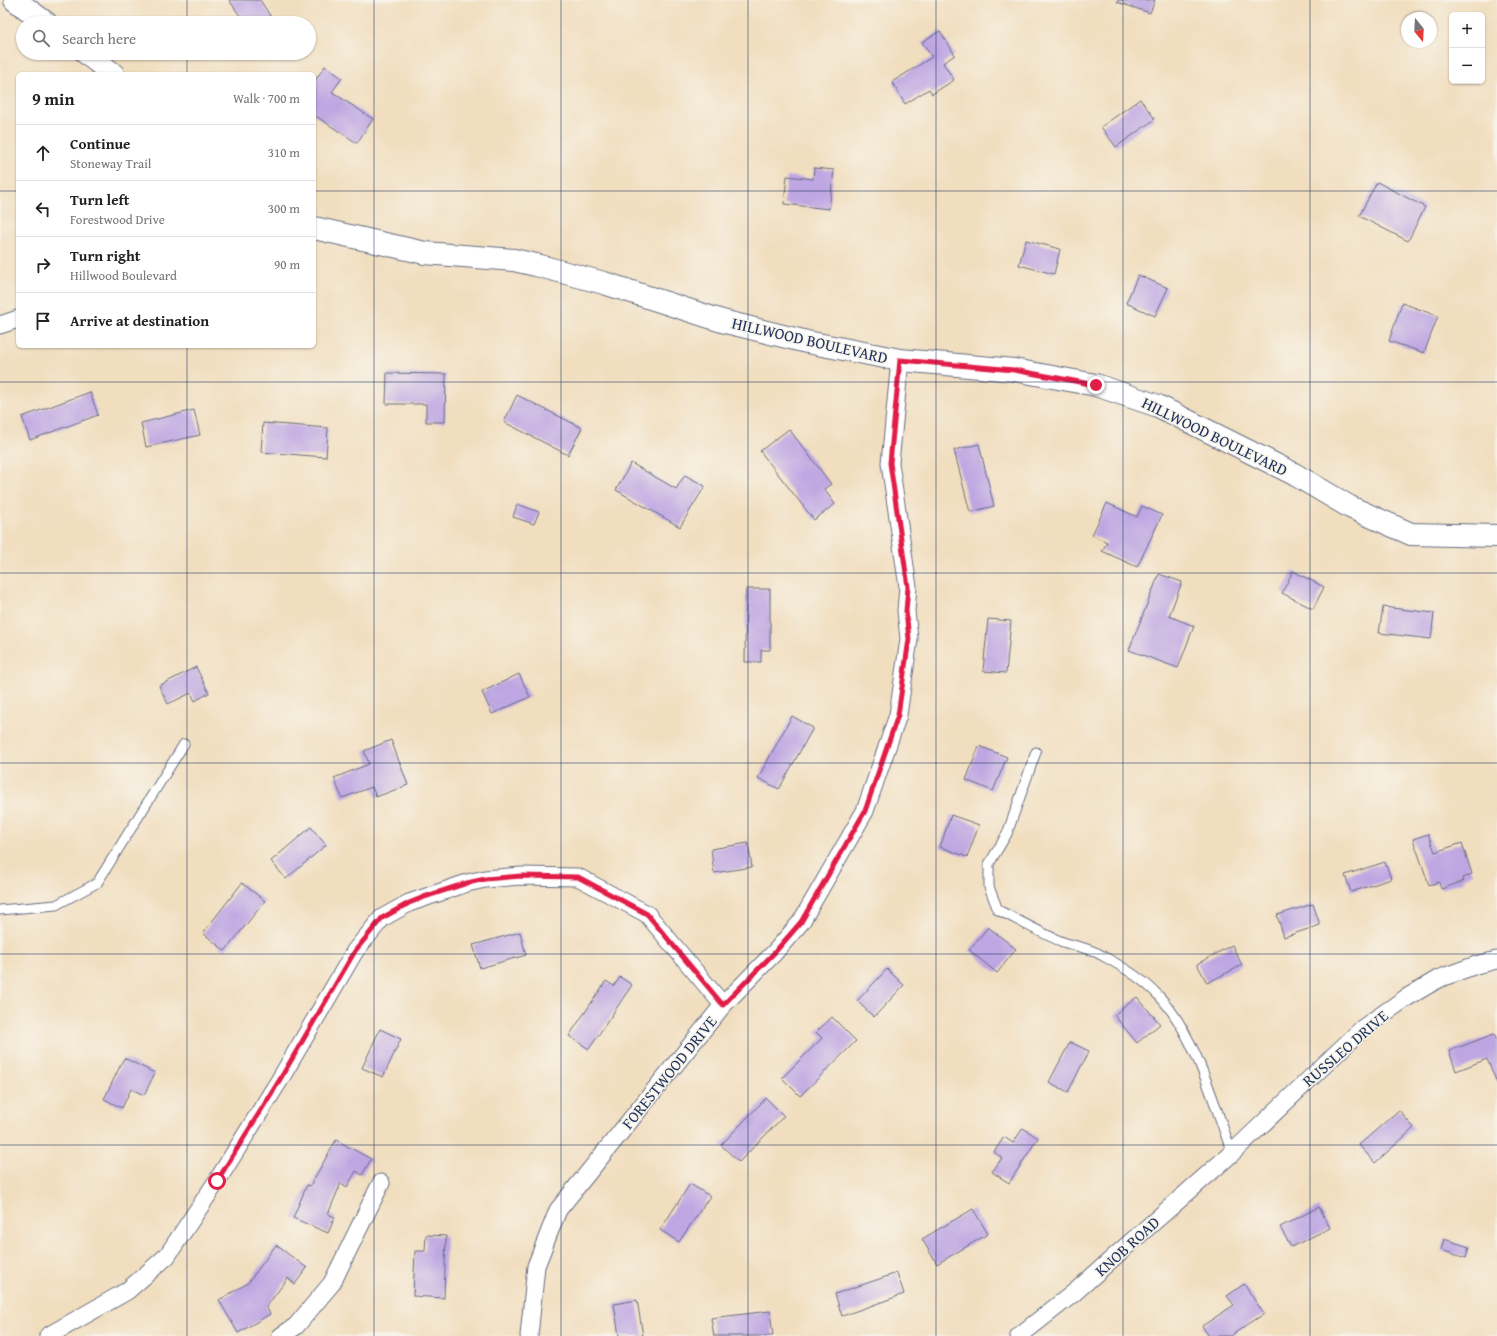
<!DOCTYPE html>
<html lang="en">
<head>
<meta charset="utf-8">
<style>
  body { margin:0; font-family:"Gentium Book Plus",serif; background:#f2f2f2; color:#202124 }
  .controls { position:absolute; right:12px; top:12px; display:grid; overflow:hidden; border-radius:6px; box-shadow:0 1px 3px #0004 }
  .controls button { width:36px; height:36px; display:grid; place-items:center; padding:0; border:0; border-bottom:1px solid #e0e0e0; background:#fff; color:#202124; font:20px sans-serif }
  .compass { position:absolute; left:1401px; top:12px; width:36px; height:36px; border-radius:50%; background:#fff; box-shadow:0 1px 3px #0004; rotate:162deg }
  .stop { position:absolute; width:12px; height:12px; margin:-9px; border:3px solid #e11d48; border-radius:50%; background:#fff }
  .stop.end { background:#e11d48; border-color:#fff; box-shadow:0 1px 4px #0008 }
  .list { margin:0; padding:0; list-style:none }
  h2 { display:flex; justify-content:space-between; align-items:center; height:52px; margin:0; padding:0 16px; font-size:17px }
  h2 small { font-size:13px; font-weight:400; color:#757577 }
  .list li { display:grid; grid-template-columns:26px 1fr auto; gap:12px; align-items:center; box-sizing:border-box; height:56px; padding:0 16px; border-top:1px solid #e0e0e0 }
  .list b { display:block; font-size:15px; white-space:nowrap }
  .list p { margin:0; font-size:13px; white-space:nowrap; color:#757577 }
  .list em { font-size:13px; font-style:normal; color:#757577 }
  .icon { flex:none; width:22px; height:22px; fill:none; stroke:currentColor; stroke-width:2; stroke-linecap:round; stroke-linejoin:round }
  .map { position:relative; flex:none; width:1497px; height:1336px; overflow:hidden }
  .search { position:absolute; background:#fff; box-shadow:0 1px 3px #0004; left:16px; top:16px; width:300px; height:44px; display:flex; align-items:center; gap:10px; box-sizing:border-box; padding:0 14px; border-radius:22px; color:#757577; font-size:15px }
  .panel { position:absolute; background:#fff; box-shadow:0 1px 3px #0004; left:16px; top:72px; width:300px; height:276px; border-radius:6px }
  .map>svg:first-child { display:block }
  .building { fill:#bda6e2 }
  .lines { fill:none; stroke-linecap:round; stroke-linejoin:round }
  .lane-casing { stroke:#666c80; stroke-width:11 }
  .street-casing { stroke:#666c80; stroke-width:19 }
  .secondary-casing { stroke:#666c80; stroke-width:24 }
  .lane { stroke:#fff; stroke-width:9 }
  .street { stroke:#fff; stroke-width:17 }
  .secondary { stroke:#fff; stroke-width:22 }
  .route { stroke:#e11d48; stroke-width:5 }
  .grid { fill:none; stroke:#1b2f5e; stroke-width:1; stroke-opacity:0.55 }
  .labels { text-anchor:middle; stroke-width:3; stroke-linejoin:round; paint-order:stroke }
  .street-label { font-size:16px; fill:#1b2f5e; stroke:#f7f3e8 }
</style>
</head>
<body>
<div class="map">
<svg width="1497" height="1336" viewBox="0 0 1497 1336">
  <rect width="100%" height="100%" fill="#f7f3e8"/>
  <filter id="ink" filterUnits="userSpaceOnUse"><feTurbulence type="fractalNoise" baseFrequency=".025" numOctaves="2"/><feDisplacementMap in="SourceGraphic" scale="8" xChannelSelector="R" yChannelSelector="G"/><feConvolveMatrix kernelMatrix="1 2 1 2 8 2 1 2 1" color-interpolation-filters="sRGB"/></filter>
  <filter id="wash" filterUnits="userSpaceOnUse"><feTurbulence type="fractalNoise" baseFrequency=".012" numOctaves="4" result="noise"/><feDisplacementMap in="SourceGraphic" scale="16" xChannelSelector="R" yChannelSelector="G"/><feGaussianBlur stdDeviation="0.9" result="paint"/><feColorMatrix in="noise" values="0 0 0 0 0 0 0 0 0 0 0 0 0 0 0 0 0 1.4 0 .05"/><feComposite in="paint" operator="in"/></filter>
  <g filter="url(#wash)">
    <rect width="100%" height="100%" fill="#f1debf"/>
    <g id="blocks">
      <path class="building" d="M229,0H260L275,23H245Z
        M1118,0H1155L1150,13L1117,2Z
        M940,31L955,55L943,63L954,80L932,94L929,89L905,104L892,82L932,57L922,42Z
        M325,66L342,78L332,92L373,119L357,143L314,115V82Z
        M1140,99L1155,119L1116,147L1101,127Z
        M814,168L834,170L829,209L784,204L787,176L813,179Z
        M1377,182L1425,207L1408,241L1359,216Z
        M1026,240L1060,249L1054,274L1019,265Z
        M1138,275L1168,288L1155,316L1126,303Z
        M1402,303L1438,316L1424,353L1389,341Z
        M387,373L446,374L445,422H426V404H386Z
        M90,392L98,415L30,440L22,417Z
        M517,395L582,428L568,455L504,422Z
        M194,410L200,435L146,447L141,423Z
        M263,423L328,428L326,457L261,452Z
        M789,429L831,484L824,489L835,504L814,520L760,451Z
        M979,444L994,506L970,512L954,450Z
        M631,463L676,489L685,475L705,486L680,527L616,490Z
        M1107,503L1137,517L1142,506L1162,515L1137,567L1102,551L1107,542L1092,535Z
        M517,504L539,512L534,524L513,517Z
        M1293,571L1324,587L1313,609L1282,593Z
        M1159,574L1182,582L1169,616L1194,626L1178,668L1129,650Z
        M746,589H770V650H761V662H745Z
        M1383,607L1434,613L1431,639L1379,633Z
        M988,619L1011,621L1006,673L983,671Z
        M196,667L209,693L195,701L191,693L168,704L159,686Z
        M519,674L530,697L492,714L482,692Z
        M792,716L813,728L779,789L758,778Z
        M391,740L408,785L376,797L372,787L342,798L334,778L369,764L364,751Z
        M979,746L1007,757L993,791L966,780Z
        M951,815L979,825L967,857L940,847Z
        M311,827L326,845L286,879L271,861Z
        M1428,834L1435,852L1462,843L1472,874L1463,878L1464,881L1441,889L1439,882L1429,885L1413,839Z
        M748,843L752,867L714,873L711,849Z
        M1385,862L1391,879L1351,892L1345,875Z
        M242,883L265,901L225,951L203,933Z
        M1313,904L1320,925L1284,937L1277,915Z
        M988,927L1016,949L997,973L969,950Z
        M520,932L526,955L480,968L473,945Z
        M1232,945L1242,965L1207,983L1197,964Z
        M887,969L904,985L874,1017L857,1001Z
        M620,977L632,985L589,1049L569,1036L606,981L614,986Z
        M1137,997L1160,1024L1137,1043L1114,1015Z
        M832,1017L856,1041L800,1096L782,1078L822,1038L816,1032Z
        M380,1029L401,1039L383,1077L362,1068Z
        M1494,1034L1497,1041V1083L1487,1059L1456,1071L1449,1051Z
        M1070,1042L1089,1051L1068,1092L1049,1082Z
        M124,1058L155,1073L144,1095L131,1089L122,1108L104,1099Z
        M766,1098L784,1116L739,1162L721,1145Z
        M1399,1110L1414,1128L1375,1163L1359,1145Z
        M1023,1128L1038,1138L1009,1183L992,1172L1002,1158L994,1152L1004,1137L1013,1143Z
        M336,1140L371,1159L362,1175L356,1171L347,1187L341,1183L328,1214L335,1217L328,1233L293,1218L307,1185L310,1186Z
        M690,1184L710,1196L679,1242L660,1230Z
        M1319,1207L1330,1228L1291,1247L1280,1227Z
        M973,1209L988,1234L937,1264L922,1239Z
        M426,1235L446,1236L444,1298L413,1296L415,1251H425Z
        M1444,1239L1469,1247L1466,1258L1441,1250Z
        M276,1245L307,1268L295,1284L288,1278L266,1307L270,1314L238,1333L219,1300L248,1283Z
        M897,1273L904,1294L842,1316L835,1294Z
        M1244,1284L1264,1314L1230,1336H1209L1202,1326L1234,1305L1227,1296Z
        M637,1300L643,1336H619L614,1304Z
        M770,1311L773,1336H714L711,1318Z"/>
    </g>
  </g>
  <g filter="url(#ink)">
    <use href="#blocks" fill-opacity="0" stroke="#666c80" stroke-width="1"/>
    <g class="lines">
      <defs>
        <path id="lane" d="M1036,752L1007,834L989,864V887L998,910C1018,920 1037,931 1058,940C1071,946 1088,947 1101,955C1120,965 1143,979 1158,995C1195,1033 1214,1104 1232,1153
          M0,910L56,905L97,883L184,744"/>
        <path id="street" d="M0,325L18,319
          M48,1336L127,1291L167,1256L217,1181L279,1081L355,951L382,918L409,903L467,883L485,879L521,876L578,877L647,914L723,1005
          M281,1336L296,1326L332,1283L381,1183
          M529,1336L536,1266L558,1210L723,1005L775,952L801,922L865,811L898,715L909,639L906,611L908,587L890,463L900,360
          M1019,1336L1075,1292L1123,1249L1232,1153L1363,1028L1406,998L1438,979L1476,965L1497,960"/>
        <path id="secondary" d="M15,0L46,23
          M86,53L113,74
          M314,228L425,253L514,260L536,265L604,283L722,321L807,342L900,360L1014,370L1096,385L1158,406L1294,474L1350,507L1411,534L1497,536"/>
      </defs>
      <use href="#lane" class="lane-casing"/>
      <use href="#street" class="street-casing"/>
      <use href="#secondary" class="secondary-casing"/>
      <use href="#lane" class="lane"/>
      <use href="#street" class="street"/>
      <use href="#secondary" class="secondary"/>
    </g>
  </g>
  <g class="lines" filter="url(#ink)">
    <path class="route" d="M217,1181L279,1081L355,951L382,918L409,903L424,897L467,883L485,879L521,876L578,877L647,914L723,1005L775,952L801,922L865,811L898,715L909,639L906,611L908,587L890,463L900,360L1014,370L1096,385"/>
  </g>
  <path class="grid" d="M187,0V23M374,0V1336M561,0V1336M748,0V1336M936,0V1336M1123,0V1336M1310,0V1336M187,53V74M0,191H18M314,191H1497M187,346V1336M0,382H1497M0,573H1497M0,763H1497M0,954H1497M0,1145H1497"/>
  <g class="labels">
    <g class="street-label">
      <text transform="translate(810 340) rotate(13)" y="6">HILLWOOD BOULEVARD</text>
      <text transform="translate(1215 436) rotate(26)" y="6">HILLWOOD BOULEVARD</text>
      <text transform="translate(1345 1048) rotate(-41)" y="6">RUSSLEO DRIVE</text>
      <text transform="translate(669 1072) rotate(-51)" y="6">FORESTWOOD DRIVE</text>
      <text transform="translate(1127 1246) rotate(-42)" y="6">KNOB ROAD</text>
    </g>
  </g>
</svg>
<div class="controls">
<button>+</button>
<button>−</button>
</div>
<svg class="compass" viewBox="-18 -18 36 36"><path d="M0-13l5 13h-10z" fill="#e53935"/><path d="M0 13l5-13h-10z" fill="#757577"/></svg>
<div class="stop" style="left:217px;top:1181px"></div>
<div class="stop end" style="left:1096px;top:385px"></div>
<div class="search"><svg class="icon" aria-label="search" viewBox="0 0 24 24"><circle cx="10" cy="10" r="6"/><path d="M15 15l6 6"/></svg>Search here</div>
<section class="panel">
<h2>9 min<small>Walk · 700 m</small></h2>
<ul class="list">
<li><svg class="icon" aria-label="ahead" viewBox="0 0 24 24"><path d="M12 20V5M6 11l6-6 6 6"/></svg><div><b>Continue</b><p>Stoneway Trail</p></div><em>310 m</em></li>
<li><svg class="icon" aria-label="left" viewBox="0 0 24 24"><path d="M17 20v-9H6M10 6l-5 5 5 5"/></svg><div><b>Turn left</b><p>Forestwood Drive</p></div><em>300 m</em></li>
<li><svg class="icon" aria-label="right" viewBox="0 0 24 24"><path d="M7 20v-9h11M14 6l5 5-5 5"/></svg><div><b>Turn right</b><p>Hillwood Boulevard</p></div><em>90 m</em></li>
<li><svg class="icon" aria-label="arrive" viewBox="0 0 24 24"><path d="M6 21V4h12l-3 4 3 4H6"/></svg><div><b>Arrive at destination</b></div></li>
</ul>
</section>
</div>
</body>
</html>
